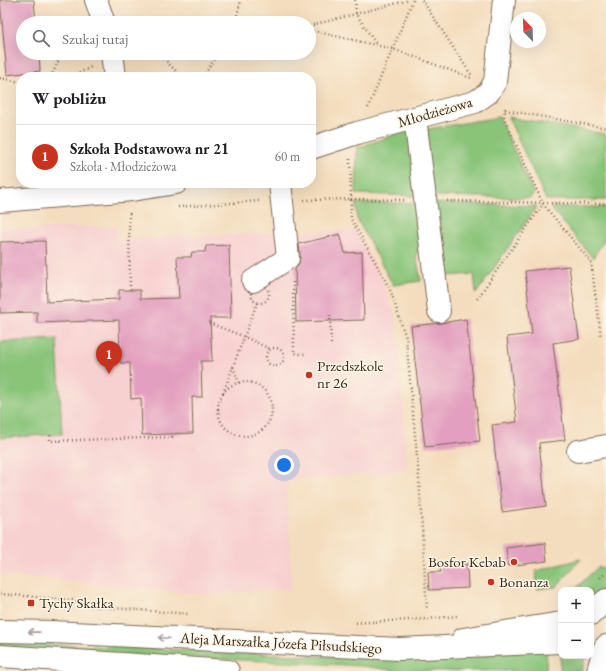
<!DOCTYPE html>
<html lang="pl">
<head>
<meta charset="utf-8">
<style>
  body { margin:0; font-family:"EB Garamond",serif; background:#f6f6f6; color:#202124 }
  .controls { position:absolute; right:12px; bottom:12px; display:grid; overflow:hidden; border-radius:8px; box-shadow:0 4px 16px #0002 }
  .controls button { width:36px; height:36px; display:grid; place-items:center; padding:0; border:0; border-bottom:1px solid #e0e0e0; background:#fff; color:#202124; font:20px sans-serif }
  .compass { position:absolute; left:510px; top:12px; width:36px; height:36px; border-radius:50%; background:#fff; box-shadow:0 4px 16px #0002; rotate:337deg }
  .you { position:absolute; left:284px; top:465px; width:14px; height:14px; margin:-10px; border:3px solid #fff; border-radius:50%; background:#1a73e8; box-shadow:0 0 0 6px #1a73e833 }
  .badge { display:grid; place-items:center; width:26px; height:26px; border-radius:50%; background:#c8321e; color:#fff; font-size:13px; font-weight:700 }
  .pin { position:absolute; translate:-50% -33px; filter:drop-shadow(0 1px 2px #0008) }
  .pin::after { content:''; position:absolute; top:21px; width:14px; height:12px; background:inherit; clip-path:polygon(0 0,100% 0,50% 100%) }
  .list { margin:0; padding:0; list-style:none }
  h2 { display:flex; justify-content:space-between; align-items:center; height:52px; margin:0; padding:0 16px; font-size:17px }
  h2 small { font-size:13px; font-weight:400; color:#757577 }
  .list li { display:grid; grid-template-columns:26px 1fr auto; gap:12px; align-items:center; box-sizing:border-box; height:64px; padding:0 16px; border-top:1px solid #e0e0e0 }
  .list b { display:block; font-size:15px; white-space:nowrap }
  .list p { margin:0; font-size:13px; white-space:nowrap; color:#757577 }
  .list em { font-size:13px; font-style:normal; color:#757577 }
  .icon { flex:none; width:22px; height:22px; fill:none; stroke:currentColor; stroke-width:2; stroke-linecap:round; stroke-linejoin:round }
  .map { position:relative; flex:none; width:606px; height:671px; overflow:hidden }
  .search { position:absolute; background:#fff; box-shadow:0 4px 16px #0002; left:16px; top:16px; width:300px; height:44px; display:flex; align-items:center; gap:10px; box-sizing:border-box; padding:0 14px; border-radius:22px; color:#757577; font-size:15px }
  .panel { position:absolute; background:#fff; box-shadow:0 4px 16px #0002; left:16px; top:72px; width:300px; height:116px; border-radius:16px }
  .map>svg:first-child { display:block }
  .built { fill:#f7d0d0 }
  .green { fill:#89c479; stroke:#62774c }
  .building { fill:#e39fbf }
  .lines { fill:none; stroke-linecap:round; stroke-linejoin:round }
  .minor-casing { stroke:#7c6956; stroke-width:24 }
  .major-casing { stroke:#7c6956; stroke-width:24 }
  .path { stroke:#7c6956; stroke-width:2.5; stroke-dasharray:1 3; stroke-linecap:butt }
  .minor { stroke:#fff; stroke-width:22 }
  .major { stroke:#fff; stroke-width:22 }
  .oneway { stroke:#a79f9a }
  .poi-dot { fill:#c8321e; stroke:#fcf5e5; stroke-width:1.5 }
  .labels { text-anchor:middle; stroke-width:3; stroke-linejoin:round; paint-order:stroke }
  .street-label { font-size:15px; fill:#3b2a1e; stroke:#fcf5e5 }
  .poi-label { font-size:15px; fill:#3b2a1e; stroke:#fcf5e5; text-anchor:start }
</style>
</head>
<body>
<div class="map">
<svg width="606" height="671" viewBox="0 0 606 671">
  <rect width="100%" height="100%" fill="#fcf5e5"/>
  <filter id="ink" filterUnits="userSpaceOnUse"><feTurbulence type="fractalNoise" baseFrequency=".025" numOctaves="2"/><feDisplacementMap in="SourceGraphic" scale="8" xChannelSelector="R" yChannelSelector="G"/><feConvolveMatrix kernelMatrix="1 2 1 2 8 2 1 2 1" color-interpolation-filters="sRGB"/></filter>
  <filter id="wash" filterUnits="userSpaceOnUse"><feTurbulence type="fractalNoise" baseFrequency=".012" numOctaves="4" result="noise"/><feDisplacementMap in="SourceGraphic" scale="16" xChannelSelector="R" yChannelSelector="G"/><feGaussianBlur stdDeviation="0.9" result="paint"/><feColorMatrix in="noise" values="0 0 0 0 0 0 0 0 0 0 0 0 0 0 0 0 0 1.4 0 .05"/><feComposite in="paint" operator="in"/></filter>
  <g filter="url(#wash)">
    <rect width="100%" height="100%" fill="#f4ddbe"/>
    <path class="built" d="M117,226V240L233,234L356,230L381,277L396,318L407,470L286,481L292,588L208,595L0,574V229Z"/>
    <path class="green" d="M499,117L534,194L530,198L429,196L422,130Z
      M508,117L606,134V200H546Z
      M411,129L416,196L356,194L357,148Z
      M356,203H418L421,242L416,255L421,281L393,285L357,219Z
      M430,203L537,206L476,294L474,274L447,276L438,264Z
      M550,207H606V237L593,258Z
      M57,339L62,434L0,438V342Z
      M581,559L556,587L537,589L536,571Z
      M598,567L606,568V588L591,599V590H574Z
      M0,642L363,658L547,649L546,671H397L362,666L0,648Z
      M561,656H585L582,671H560Z"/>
    <g id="blocks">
      <path class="building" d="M0,0H34L36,23H23V53H39L40,71L7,75Z
        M340,234L345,253L362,252L364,320L296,322L295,269L299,263L300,257L299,244Z
        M45,241L47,302L119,299V290H140V299L179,298L177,257H191L192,252H205L206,246L229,245L231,318H210L212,361H201L202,397H192L193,433L142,435L141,398L131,399L130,363H120L119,320L37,323V312L0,313V242Z
        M569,266L579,339L553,343L565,440L539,443L546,506L502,512L492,425L517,422L507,337L532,334L525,271Z
        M466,319L480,441L425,447L411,326L441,323Z
        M545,543L547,561L508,566L506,548Z
        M467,564L468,588L429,590L428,572H441L439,566Z"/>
    </g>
  </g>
  <g filter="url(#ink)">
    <use href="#blocks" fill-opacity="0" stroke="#7c6956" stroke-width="1"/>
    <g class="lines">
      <defs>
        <path id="minor" d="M96,0L104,23
          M112,53L115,77
          M415,118L439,311
          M311,148L357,133L475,102L488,93L495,82L504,0
          M0,201L132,190L176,183
          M253,281L288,258L280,183
          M578,451L606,446
          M591,614L606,600
          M463,639L561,623"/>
        <path id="major" d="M0,631L52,632L399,649L561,642
          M0,656L228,671
          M598,671L604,649L606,646"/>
      </defs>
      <use href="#minor" class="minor-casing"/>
      <use href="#major" class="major-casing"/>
      <path class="path" d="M355,0L356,14L376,44
        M422,0L472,76
        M75,23L78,16
        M235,23L241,0
        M309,26L409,0
        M309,30L393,49L471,78
        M158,53L182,77
        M51,77L62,53
        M72,77L91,67
        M203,77L218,53
        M0,78L21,82
        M368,108L413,0
        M505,108L504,118L543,204L591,262L601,337
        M505,110L606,128
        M350,159L351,199L404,200
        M304,200L351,199V219L382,274L391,292L406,338L419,478L427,610
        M447,201L606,204
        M178,207L259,201
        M293,282L294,352L297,354H305
        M251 294a9 9 0 1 1 18 0a9 9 0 1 1-18 0Z
        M130,290L129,216L130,213
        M477,299L543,204
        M330,315L331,346
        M209,323L245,337L270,349
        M266 357a9 9 0 1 1 18 0a9 9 0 1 1-18 0Z
        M233,367L239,383
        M218 409a27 27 0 1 1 54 0a27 27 0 1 1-54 0Z
        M223,393L257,303
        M50,435V441L172,437V434
        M600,578L606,573
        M0,594L72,600L87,606L190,614
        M352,623L427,619L457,616"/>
      <use href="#minor" class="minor"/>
      <use href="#major" class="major"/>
    </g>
    <defs><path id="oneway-shaft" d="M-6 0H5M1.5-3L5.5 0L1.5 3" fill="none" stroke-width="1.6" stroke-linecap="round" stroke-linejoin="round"/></defs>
    <g class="oneway">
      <use href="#oneway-shaft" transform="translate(34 632) rotate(-179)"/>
      <use href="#oneway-shaft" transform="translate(164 638) rotate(-177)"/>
    </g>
  </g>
  <g class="poi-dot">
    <circle cx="309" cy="375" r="4"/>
    <circle cx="514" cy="562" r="4"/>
    <circle cx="491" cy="582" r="4"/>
    <rect x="27" y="599" width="8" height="8" rx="2"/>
  </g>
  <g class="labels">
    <g class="street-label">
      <text transform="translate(435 112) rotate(-16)" y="5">Młodzieżowa</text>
      <text transform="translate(281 643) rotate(3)" y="5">Aleja Marszałka Józefa Piłsudskiego</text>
    </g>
    <g class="poi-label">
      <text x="317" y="371">Przedszkole<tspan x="317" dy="17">nr 26</tspan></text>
      <text x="506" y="567" text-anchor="end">Bosfor Kebab</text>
      <text x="499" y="587">Bonanza</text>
      <text x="39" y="608">Tychy Skałka</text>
    </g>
  </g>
</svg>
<div class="controls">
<button>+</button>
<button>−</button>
</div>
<svg class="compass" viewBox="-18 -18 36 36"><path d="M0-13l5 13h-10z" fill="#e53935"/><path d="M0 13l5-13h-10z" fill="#757577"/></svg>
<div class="you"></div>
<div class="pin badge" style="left:109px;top:374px">1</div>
<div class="search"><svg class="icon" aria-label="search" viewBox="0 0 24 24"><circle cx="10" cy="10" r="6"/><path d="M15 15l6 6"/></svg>Szukaj tutaj</div>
<section class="panel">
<h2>W pobliżu<small></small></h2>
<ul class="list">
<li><span class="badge">1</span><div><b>Szkoła Podstawowa nr 21</b><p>Szkoła · Młodzieżowa</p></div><em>60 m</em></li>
</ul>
</section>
</div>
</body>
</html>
